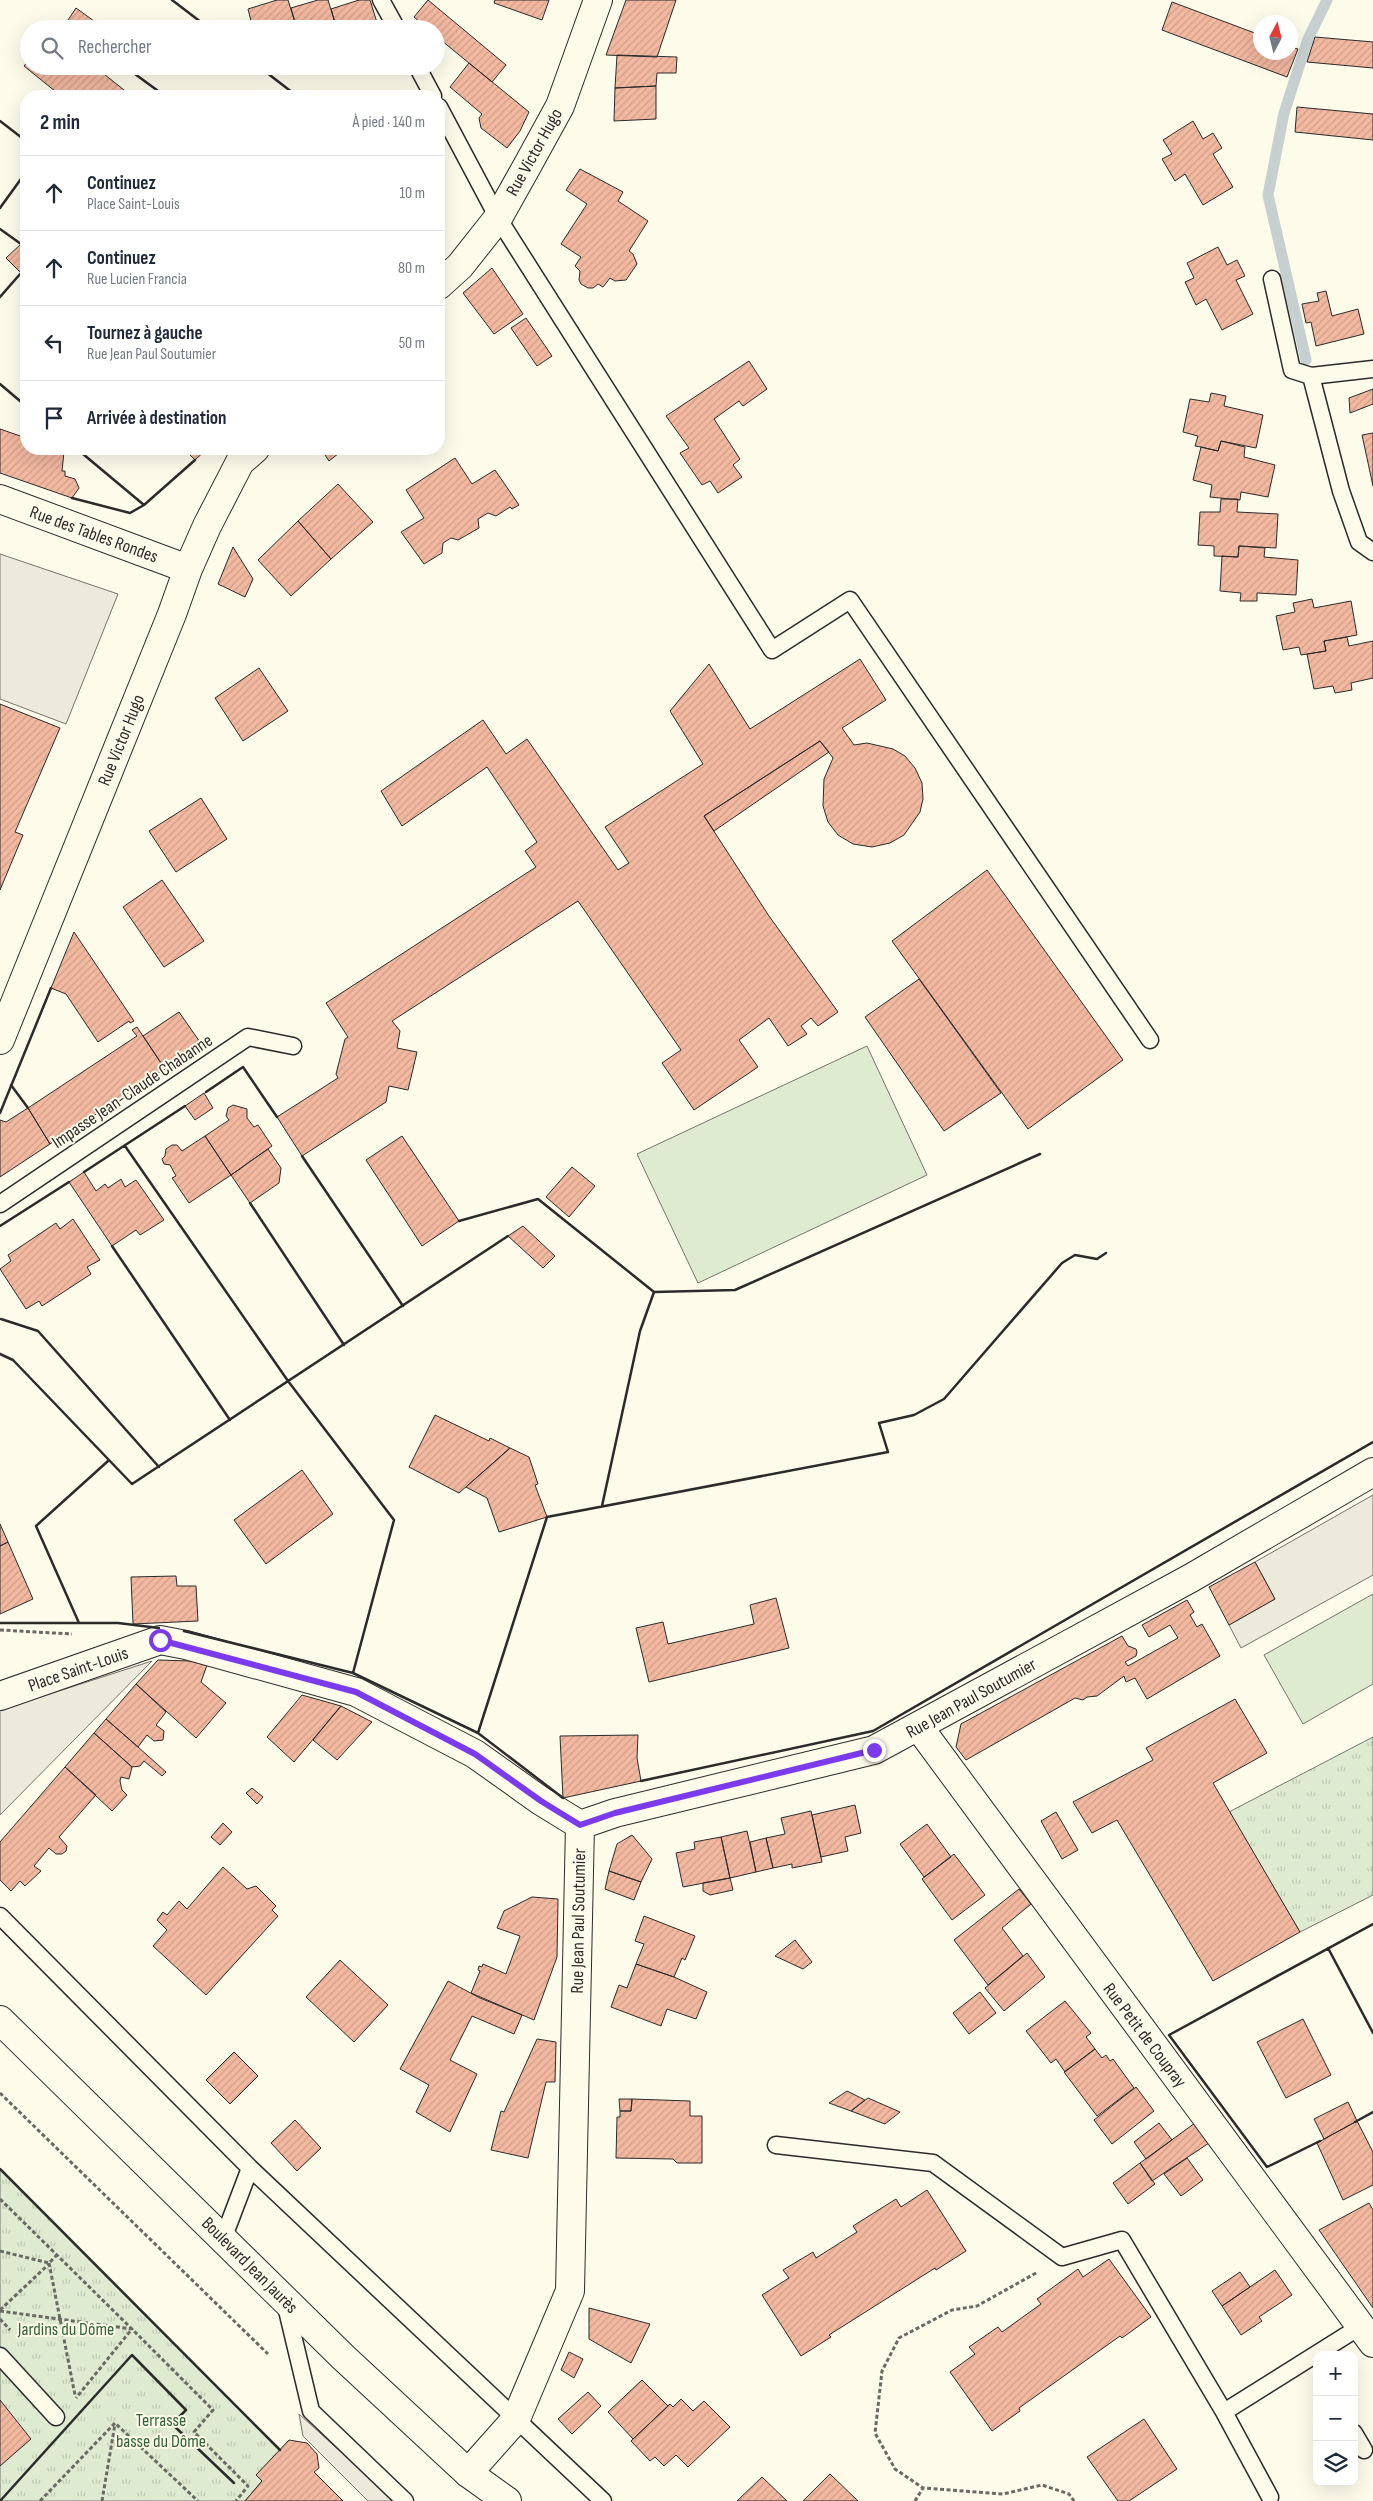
<!DOCTYPE html>
<html lang="fr">
<head>
<meta charset="utf-8">
<style>
  body { margin:0; font-family:"Sofia Sans Condensed",sans-serif; background:#f2f2f3; color:#1f2937 }
  .controls { position:absolute; right:15px; bottom:15px; display:grid; overflow:hidden; border-radius:10px; box-shadow:0 5px 20px #0002 }
  .controls button { width:45px; height:45px; display:grid; place-items:center; padding:0; border:0; border-bottom:1px solid #e0e1e3; background:#fff; color:#1f2937; font:25px sans-serif }
  .compass { position:absolute; left:1253px; top:15px; width:45px; height:45px; border-radius:50%; background:#fff; box-shadow:0 5px 20px #0002; rotate:7deg }
  .stop { position:absolute; width:15px; height:15px; margin:-11px; border:4px solid #7c3aed; border-radius:50%; background:#fff }
  .stop.end { background:#7c3aed; border-color:#fff; box-shadow:0 1px 5px #0008 }
  .list { margin:0; padding:0; list-style:none }
  h2 { display:flex; justify-content:space-between; align-items:center; height:65px; margin:0; padding:0 20px; font-size:21px }
  h2 small { font-size:16px; font-weight:400; color:#747a83 }
  .list li { display:grid; grid-template-columns:32px 1fr auto; gap:15px; align-items:center; box-sizing:border-box; height:75px; padding:0 20px; border-top:1px solid #e0e1e3 }
  .list b { display:block; font-size:19px; white-space:nowrap }
  .list p { margin:0; font-size:16px; white-space:nowrap; color:#747a83 }
  .list em { font-size:16px; font-style:normal; color:#747a83 }
  .icon { flex:none; width:28px; height:28px; fill:none; stroke:currentColor; stroke-width:2; stroke-linecap:round; stroke-linejoin:round }
  .map { position:relative; flex:none; width:1373px; height:2501px; overflow:hidden }
  .search { position:absolute; background:#fff; box-shadow:0 5px 20px #0002; left:20px; top:20px; width:425px; height:55px; display:flex; align-items:center; gap:12px; box-sizing:border-box; padding:0 18px; border-radius:28px; color:#747a83; font-size:19px }
  .panel { position:absolute; background:#fff; box-shadow:0 5px 20px #0002; left:20px; top:90px; width:425px; height:365px; border-radius:20px }
  .map>svg:first-child { display:block }
  .green { fill:#deebd1; stroke:#74746e }
  .park { fill:url(#park-tufts); stroke:#74746e }
  .parking { fill:#eceadb; stroke:#74746e }
  .lines { fill:none; stroke-linecap:round; stroke-linejoin:round }
  .stream { stroke:#c7d0d0; stroke-width:11 }
  .building { fill:url(#building-hatch); stroke:#2b2b2b }
  .service-casing { stroke:#2b2b2b; stroke-width:19 }
  .minor-casing { stroke:#2b2b2b; stroke-width:30 }
  .secondary-casing { stroke:#2b2b2b; stroke-width:30 }
  .path { stroke:#6a6964; stroke-width:3; stroke-dasharray:4 2.5; stroke-linecap:butt }
  .service { stroke:#fdfbea; stroke-width:16 }
  .minor { stroke:#fdfbea; stroke-width:28 }
  .secondary { stroke:#fdfbea; stroke-width:28 }
  .wall { stroke:#2b2b2b; stroke-width:2.5 }
  .route { stroke:#7c3aed; stroke-width:6 }
  .labels { text-anchor:middle; stroke-width:4; stroke-linejoin:round; paint-order:stroke }
  .street-label { font-size:18px; fill:#2b2b2b; stroke:#fdfbea }
  .park-label { font-size:18px; fill:#34623c; stroke:#fdfbea }
</style>
</head>
<body>
<div class="map">
<svg width="1373" height="2501" viewBox="0 0 1373 2501">
  <defs>
    <pattern id="park-tufts" width="24" height="20" patternUnits="userSpaceOnUse" patternTransform="scale(1.25)"><rect width="24" height="20" fill="#deebd1"/><path d="M3 7l-1-3M5 7V3M7 7l1-3M15 17l-1-3M17 17v-4M19 17l1-3" fill="none" stroke="#bfcab4"/></pattern>
    <pattern id="building-hatch" width="6" height="6" patternUnits="userSpaceOnUse" patternTransform="scale(1.25)"><rect width="6" height="6" fill="#f2b8a0"/><path d="M-1 1l2-2M0 6l6-6M5 7l2-2" fill="none" stroke="#d09e8a"/></pattern>
  </defs>
  <rect width="100%" height="100%" fill="#fdfbea"/>
  <path class="green" d="M867,1046L927,1175L698,1283L637,1154Z
    M1373,1594V1684L1303,1724L1264,1655Z"/>
  <path class="park" d="M1373,1737V1895L1300,1932L1229,1812Z
    M0,2169L280,2450L262,2481L245,2501H0Z"/>
  <path class="parking" d="M0,554L118,594L66,724L0,699Z
    M1373,1495V1575L1241,1648L1229,1625L1275,1599L1255,1562Z
    M152,1661L0,1815V1710Z
    M299,2414L395,2501H368L303,2436Z"/>
  <g class="lines">
    <path class="stream" d="M1306,360L1268,195L1284,113L1308,39L1327,0"/>
  </g>
  <path class="building" d="M277,0H288L297,29H253L248,9Z
    M318,0H328L337,29H297L291,8Z
    M359,0H370L379,29H337L331,9Z
    M428,0L506,65L492,82L436,36V29H428L414,17Z
    M495,0H549L542,20L494,3Z
    M626,0H676L657,57L606,55Z
    M1172,2L1260,35V52H1290V47L1298,49L1287,77L1162,30Z
    M76,8L94,21L88,29H74L66,23Z
    M1315,37L1373,42V68L1307,62Z
    M617,55L677,57L676,73H657L656,86L615,88Z
    M29,60V66H94L129,94L127,96H61L24,66Z
    M469,63L529,112L520,131L507,148L481,128L479,118L482,114L450,87Z
    M656,86V119L614,121L615,88Z
    M1297,107L1373,114V140L1295,132Z
    M1193,121L1203,139L1213,133L1222,148L1213,154L1233,187L1203,205L1185,174L1175,181L1162,159L1172,154L1163,140Z
    M580,169L623,192L618,201L648,221L629,251L633,254L637,264L626,280L615,281L610,278L603,287L598,284L593,288H588L581,284L579,280L580,271L575,266L581,257L561,244L587,204L566,190Z
    M21,244L26,248V269L21,273L6,258Z
    M1218,247L1227,265L1237,260L1245,276L1236,280L1253,314L1222,330L1206,299L1196,305L1185,282L1194,278L1187,263Z
    M492,268L523,314L494,334L463,293Z
    M1326,291L1332,316L1358,309L1364,334L1316,346L1311,322L1306,323L1302,304L1319,301L1317,293Z
    M526,318L552,356L537,366L511,328Z
    M749,361L767,389L743,406L739,401L714,419L740,459L733,465L742,477L718,493L710,481L702,485L680,453L689,448L666,416Z
    M1373,389V404L1350,413L1349,398Z
    M1211,393L1226,396L1224,406L1263,415L1256,448L1221,441L1218,451L1201,447L1195,446L1198,436L1183,432L1190,399L1209,402Z
    M0,429L26,438V449H55L64,452L62,471H65V476L75,479L79,488L72,498L0,473Z
    M1373,433V486L1362,435Z
    M1221,441L1245,447L1244,457L1275,465L1268,497L1241,492L1240,500L1210,497L1212,485L1193,480L1201,447L1218,451Z
    M184,449H207L195,460Z
    M321,449H344L329,461Z
    M455,458L472,484L495,470L519,505L512,509L510,507L496,516L488,513L478,519L479,528L458,540L451,538L443,543L442,553L424,564L401,532L424,518L406,490Z
    M338,484L373,522L331,559L298,521Z
    M1221,499H1238L1237,512L1278,514L1276,548L1239,546L1238,557L1214,556V546L1198,545L1200,512H1220Z
    M298,521L331,559L291,596L258,560Z
    M1239,546L1265,548L1264,557L1298,560L1296,595L1257,593V601H1240L1241,593L1220,591L1222,556L1238,557Z
    M233,547L253,579L245,597L218,584Z
    M1312,599L1314,608L1351,601L1357,635L1324,641L1326,651L1301,655L1299,647L1283,650L1276,616L1295,612L1293,603Z
    M1347,637L1349,646L1373,641V678L1351,683L1352,690L1335,693L1333,686L1314,689L1307,654L1326,651L1324,641Z
    M860,659L886,700L842,728L854,745L867,743L893,749L905,756L915,768L922,783L923,799L920,812L904,835L890,843L872,847L853,844L838,835L828,822L823,806L824,779L833,758L820,741L704,816L769,916L838,1012L818,1026L811,1018L801,1026L807,1034L788,1046L769,1018L739,1040L758,1067L694,1110L662,1063L681,1050L578,901L392,1021L400,1031L397,1048L417,1052L408,1090L389,1086L386,1102L302,1156L277,1117L338,1078L336,1074L345,1039L348,1037L326,1003L536,867L525,851L537,842L487,767L402,826L381,791L483,720L506,754L527,739L618,870L629,863L605,827L703,764L670,711L709,664L750,729Z
    M259,668L288,711L243,741L215,698Z
    M0,704L60,728L15,832L23,835L0,890Z
    M820,741L829,752L714,831L704,816Z
    M201,798L227,839L176,872L149,831Z
    M987,870L1123,1060L1028,1129L892,941Z
    M162,880L204,941L164,967L123,907Z
    M74,932L134,1021L130,1023L129,1021L98,1042L66,994L51,988Z
    M919,979L1001,1093L944,1131L865,1017Z
    M179,1012L202,1045L165,1069L143,1036Z
    M137,1027L165,1069L50,1144L28,1108L137,1036L132,1030Z
    M204,1093L213,1108L195,1120L185,1106Z
    M233,1105L247,1109V1118L254,1127L258,1125L272,1146L231,1175L205,1136L229,1120L226,1116L228,1108Z
    M28,1108L50,1144L0,1177V1120L6,1122Z
    M205,1136L231,1175L189,1203L172,1178L176,1176L170,1165L164,1164L162,1159L165,1156L166,1149L172,1145H177L182,1151Z
    M402,1136L459,1221L422,1246L366,1160Z
    M268,1149L281,1168L279,1183L250,1203L231,1175Z
    M572,1167L595,1186L569,1217L546,1197Z
    M84,1172L96,1191L105,1184L108,1188L121,1179L125,1187L136,1180L164,1220L140,1235L136,1230L112,1246L69,1182Z
    M73,1219L100,1260L87,1267L91,1274L42,1306L39,1301L26,1309L0,1269L11,1261L8,1255L56,1223L60,1229Z
    M523,1226L555,1256L543,1268L508,1236Z
    M435,1415L489,1441L490,1438L510,1448L459,1493L409,1467Z
    M510,1448L529,1457L538,1484L535,1485L547,1517L499,1532L487,1498L466,1487Z
    M302,1470L333,1514L266,1564L234,1520Z
    M0,1524L8,1542L0,1546Z
    M8,1542L33,1599L0,1614V1546Z
    M1255,1562L1275,1599L1229,1625L1209,1587Z
    M176,1576L177,1586H196L198,1621L133,1624L131,1577Z
    M776,1598L789,1648L649,1682L636,1628L663,1622L668,1644L754,1624L750,1605Z
    M1187,1600L1194,1612L1190,1615L1197,1627L1202,1624L1220,1656L1147,1699L1135,1678L1126,1682L1124,1676L1097,1696L1087,1697L1083,1700L1075,1698L966,1760L956,1747L961,1724L1122,1636L1128,1646L1136,1649L1137,1652L1136,1656L1125,1662L1128,1666L1178,1638L1170,1625L1149,1637L1142,1625Z
    M158,1660L191,1661L207,1665L201,1682L226,1703L196,1738L136,1684Z
    M136,1684L166,1712L156,1725L164,1731L163,1740L154,1741L147,1735L138,1747L106,1719Z
    M302,1695L341,1706L294,1762L267,1737Z
    M1235,1699L1267,1753L1213,1783L1300,1932L1213,1981L1117,1820L1092,1833L1073,1802L1153,1760L1146,1748Z
    M341,1706L372,1722L337,1760L313,1740Z
    M106,1719L138,1747L166,1772L162,1776L144,1761L140,1766L132,1767L94,1733Z
    M94,1733L132,1767L129,1779L121,1777L120,1781L122,1790L127,1795L112,1811L65,1767Z
    M638,1735L637,1758L641,1781L563,1798L560,1736Z
    M65,1767L96,1795L59,1837L67,1846L66,1851L62,1854H56L49,1848L34,1866L41,1871L25,1886L20,1881L11,1891L0,1880V1842Z
    M252,1788L263,1797L257,1804L246,1793Z
    M855,1805L861,1833L845,1837L848,1851L821,1857L812,1815Z
    M811,1811L822,1862L792,1868V1864L773,1868L766,1838L785,1834L781,1818Z
    M1056,1812L1078,1850L1062,1859L1041,1821Z
    M223,1823L232,1832L220,1845L211,1837Z
    M927,1824L951,1857L924,1877L900,1844Z
    M747,1831L756,1872L730,1878L721,1837Z
    M632,1835L652,1859L641,1882L609,1871L617,1844Z
    M721,1837L730,1878L683,1887L676,1853L695,1849L694,1842Z
    M766,1838L773,1868L756,1872L750,1842Z
    M954,1854L985,1895L952,1920L922,1879Z
    M223,1867L247,1889L256,1886L276,1906L272,1910L278,1916L206,1995L153,1946L167,1930L157,1920L163,1912L167,1915L179,1901L187,1909Z
    M609,1871L641,1882L634,1900L605,1889Z
    M730,1878L733,1890L710,1895L703,1891V1883Z
    M1019,1889L1031,1904L1002,1928L1023,1956L988,1985L954,1940Z
    M532,1897L558,1899L557,1957L534,2020L471,1993L480,1971L478,1970L479,1966L482,1967L483,1964L506,1974L520,1936L497,1928L504,1911Z
    M644,1916L695,1936L685,1960L682,1958L674,1977L636,1964L644,1944L635,1941Z
    M795,1940L812,1962L803,1969L775,1956Z
    M1027,1953L1045,1977L1004,2011L985,1988Z
    M340,1960L388,2005L354,2042L306,1997Z
    M636,1964L674,1977L707,1992L696,2019L667,2009L661,2026L611,2007L619,1985L627,1988Z
    M448,1981L480,1998L522,2015L514,2034L472,2016L450,2060L477,2074L450,2132L416,2112L429,2085L400,2069Z
    M980,1992L996,2013L969,2034L953,2013Z
    M1065,2001L1091,2033L1086,2037L1095,2049L1065,2072L1056,2059L1051,2063L1026,2031Z
    M1303,2019L1331,2075L1286,2098L1257,2042Z
    M537,2039L556,2042L555,2082H546L528,2158L491,2150L501,2111L504,2112Z
    M1095,2049L1102,2058L1106,2055L1110,2061L1113,2059L1134,2088L1097,2116L1064,2072Z
    M234,2052L258,2076L230,2104L206,2080Z
    M1136,2087L1154,2111L1112,2144L1094,2120Z
    M847,2091L865,2100L851,2111L829,2103Z
    M868,2098L900,2112L885,2124L851,2111Z
    M619,2099H632L631,2111H620Z
    M632,2099L690,2101V2116H702V2163H677L673,2159L616,2158L617,2117H620V2111H631Z
    M1348,2102L1357,2121L1324,2139L1314,2119Z
    M295,2120L321,2148L297,2171L271,2143Z
    M1357,2121L1373,2152V2185L1343,2200L1317,2143Z
    M1159,2123L1172,2140L1146,2159L1134,2142Z
    M1195,2123L1209,2143L1152,2181L1140,2163Z
    M1187,2158L1203,2180L1181,2196L1164,2174Z
    M1140,2163L1155,2184L1128,2204L1113,2183Z
    M927,2190L966,2251L936,2270L935,2268L829,2335L831,2337L801,2356L762,2295L789,2278L783,2270L813,2252L816,2258L857,2232L853,2226L896,2199L901,2207Z
    M1369,2203L1373,2210V2308L1319,2230Z
    M1109,2259L1151,2317L1122,2338L1120,2336L1019,2408L1020,2411L992,2431L950,2372L975,2354L969,2347L998,2327L1002,2332L1041,2304L1037,2299L1078,2269L1083,2277Z
    M1275,2270L1292,2295L1259,2317L1262,2321L1241,2335L1222,2306Z
    M1240,2272L1250,2287L1222,2306L1212,2291Z
    M589,2308L650,2324L631,2363L589,2339Z
    M569,2352L583,2359L574,2378L561,2370Z
    M642,2380L668,2406L633,2439L608,2412Z
    M588,2392L601,2406L572,2434L558,2419Z
    M681,2399L693,2411L704,2401L730,2427L688,2467L676,2455L664,2466L655,2457L650,2461L631,2441L670,2404L673,2407Z
    M0,2400L31,2439L0,2466Z
    M1144,2419L1177,2469L1129,2501H1118L1087,2457Z
    M289,2440L307,2443L317,2454L319,2468L314,2472L343,2501H245L262,2481L256,2475Z
    M830,2474L858,2501H803Z
    M762,2477L787,2501H737Z"/>
  <g class="lines">
    <defs>
      <path id="service" d="M381,0L397,29
        M417,66L433,96
        M439,107L498,218L772,650L850,600L1150,1040
        M1272,279L1292,370L1311,376
        M1373,369L1311,376L1341,491L1359,542L1373,552
        M0,1204L248,1037L293,1046
        M0,1916L250,2168L603,2501
        M776,2145L933,2163L1062,2257L1122,2240L1224,2412L1361,2326
        M223,2239L250,2168
        M285,2302L311,2411L405,2501
        M0,2356L56,2417
        M1224,2412L1270,2497
        M1354,2433L1364,2450"/>
      <path id="minor" d="M439,285L460,266L498,218L526,168L560,106L598,0
        M0,499L188,569
        M0,1040L172,614L188,569L207,526L240,462L255,449
        M0,1696L160,1640L186,1645L356,1692L475,1754L541,1801L580,1825
        M918,1726L1373,2343
        M468,2473L516,2419L570,2291L580,1825L615,1813L874,1750L1191,1578L1373,1472"/>
      <path id="secondary" d="M0,2020L343,2357L468,2473L507,2501"/>
    </defs>
    <use href="#service" class="service-casing"/>
    <use href="#minor" class="minor-casing"/>
    <use href="#secondary" class="secondary-casing"/>
    <path class="path" d="M0,1630L72,1634
      M0,2093L268,2354
      M0,2199L132,2329L76,2398
      M0,2251L49,2263L57,2255
      M49,2263L75,2395
      M1036,2273L977,2306L952,2310L899,2338L882,2371L875,2433L895,2469L923,2488L1003,2494L1042,2485L1069,2494L1074,2501
      M0,2310L49,2264
      M0,2311L132,2329L213,2410L194,2432L248,2486L236,2501
      M0,2319L10,2330
      M40,2501L115,2423L198,2501
      M102,2501L115,2424
      M915,2501L923,2488"/>
    <use href="#service" class="service"/>
    <use href="#minor" class="minor"/>
    <use href="#secondary" class="secondary"/>
    <path class="wall" d="M172,0L210,29
      M124,66L165,96
      M258,66L297,96
      M0,121L26,141
      M0,208L26,172
      M0,229L21,244
      M0,297L21,273
      M0,384L26,406
      M77,449L144,505
      M72,498L130,513L144,505L195,460
      M11,1085L28,1108
      M206,1092L243,1067L277,1117
      M0,1113L51,988
      M125,1146L288,1381L394,1520L353,1673
      M302,1156L403,1306
      M84,1172L185,1106
      M250,1203L344,1345
      M459,1221L538,1199L654,1292L735,1290L1040,1154
      M0,1226L69,1182
      M112,1246L230,1420
      M1,1319L38,1331L159,1467
      M0,1354L13,1360L132,1484L508,1236
      M602,1506L640,1331L654,1292
      M0,1623H118L159,1628
      M79,1623L36,1526L108,1461
      M184,1631L353,1673L478,1733L563,1798
      M478,1733L547,1517L888,1452L879,1423L914,1415L944,1399L1062,1263L1075,1255L1097,1259L1106,1253
      M641,1781L873,1731L1373,1442
      M1328,1948L1373,2033
      M1355,2122L1373,2112
      M1320,2141L1267,2167L1169,2035L1373,1924
      M0,2169L280,2450
      M0,2501L132,2355L186,2410L172,2424L234,2483"/>
  </g>
  <g class="lines">
    <path class="route" d="M160,1640L356,1692L475,1754L541,1801L580,1825L615,1813L874,1750"/>
  </g>
  <g class="labels">
    <g class="street-label">
      <text transform="translate(534 152) rotate(-61)" y="6">Rue Victor Hugo</text>
      <text transform="translate(94 534) rotate(20)" y="6">Rue des Tables Rondes</text>
      <text transform="translate(121 740) rotate(-68)" y="6">Rue Victor Hugo</text>
      <text transform="translate(132 1091) rotate(-34)" y="6">Impasse Jean-Claude Chabanne</text>
      <text transform="translate(78 1669) rotate(-19)" y="6">Place Saint-Louis</text>
      <text transform="translate(971 1698) rotate(-29)" y="6">Rue Jean Paul Soutumier</text>
      <text transform="translate(578 1921) rotate(-89)" y="6">Rue Jean Paul Soutumier</text>
      <text transform="translate(1145 2035) rotate(53)" y="6">Rue Petit de Coupray</text>
      <text transform="translate(250 2265) rotate(45)" y="6">Boulevard Jean Jaurès</text>
    </g>
    <g class="park-label">
      <text x="66" y="2335">Jardins du Dôme</text>
      <text x="161" y="2426">Terrasse<tspan x="161" dy="21">basse du Dôme</tspan></text>
    </g>
  </g>
</svg>
<div class="controls">
<button>+</button>
<button>−</button>
<button><svg class="icon" aria-label="layers" viewBox="0 0 24 24"><path d="M12 4l9 5-9 5-9-5zM3 14l9 5 9-5"/></svg></button>
</div>
<svg class="compass" viewBox="-18 -18 36 36"><path d="M0-13l5 13h-10z" fill="#e53935"/><path d="M0 13l5-13h-10z" fill="#747a83"/></svg>
<div class="stop" style="left:160px;top:1640px"></div>
<div class="stop end" style="left:874px;top:1750px"></div>
<div class="search"><svg class="icon" aria-label="search" viewBox="0 0 24 24"><circle cx="10" cy="10" r="6"/><path d="M15 15l6 6"/></svg>Rechercher</div>
<section class="panel">
<h2>2 min<small>À pied · 140 m</small></h2>
<ul class="list">
<li><svg class="icon" aria-label="ahead" viewBox="0 0 24 24"><path d="M12 20V5M6 11l6-6 6 6"/></svg><div><b>Continuez</b><p>Place Saint-Louis</p></div><em>10 m</em></li>
<li><svg class="icon" aria-label="ahead" viewBox="0 0 24 24"><path d="M12 20V5M6 11l6-6 6 6"/></svg><div><b>Continuez</b><p>Rue Lucien Francia</p></div><em>80 m</em></li>
<li><svg class="icon" aria-label="left" viewBox="0 0 24 24"><path d="M17 20v-9H6M10 6l-5 5 5 5"/></svg><div><b>Tournez à gauche</b><p>Rue Jean Paul Soutumier</p></div><em>50 m</em></li>
<li><svg class="icon" aria-label="arrive" viewBox="0 0 24 24"><path d="M6 21V4h12l-3 4 3 4H6"/></svg><div><b>Arrivée à destination</b></div></li>
</ul>
</section>
</div>
</body>
</html>
